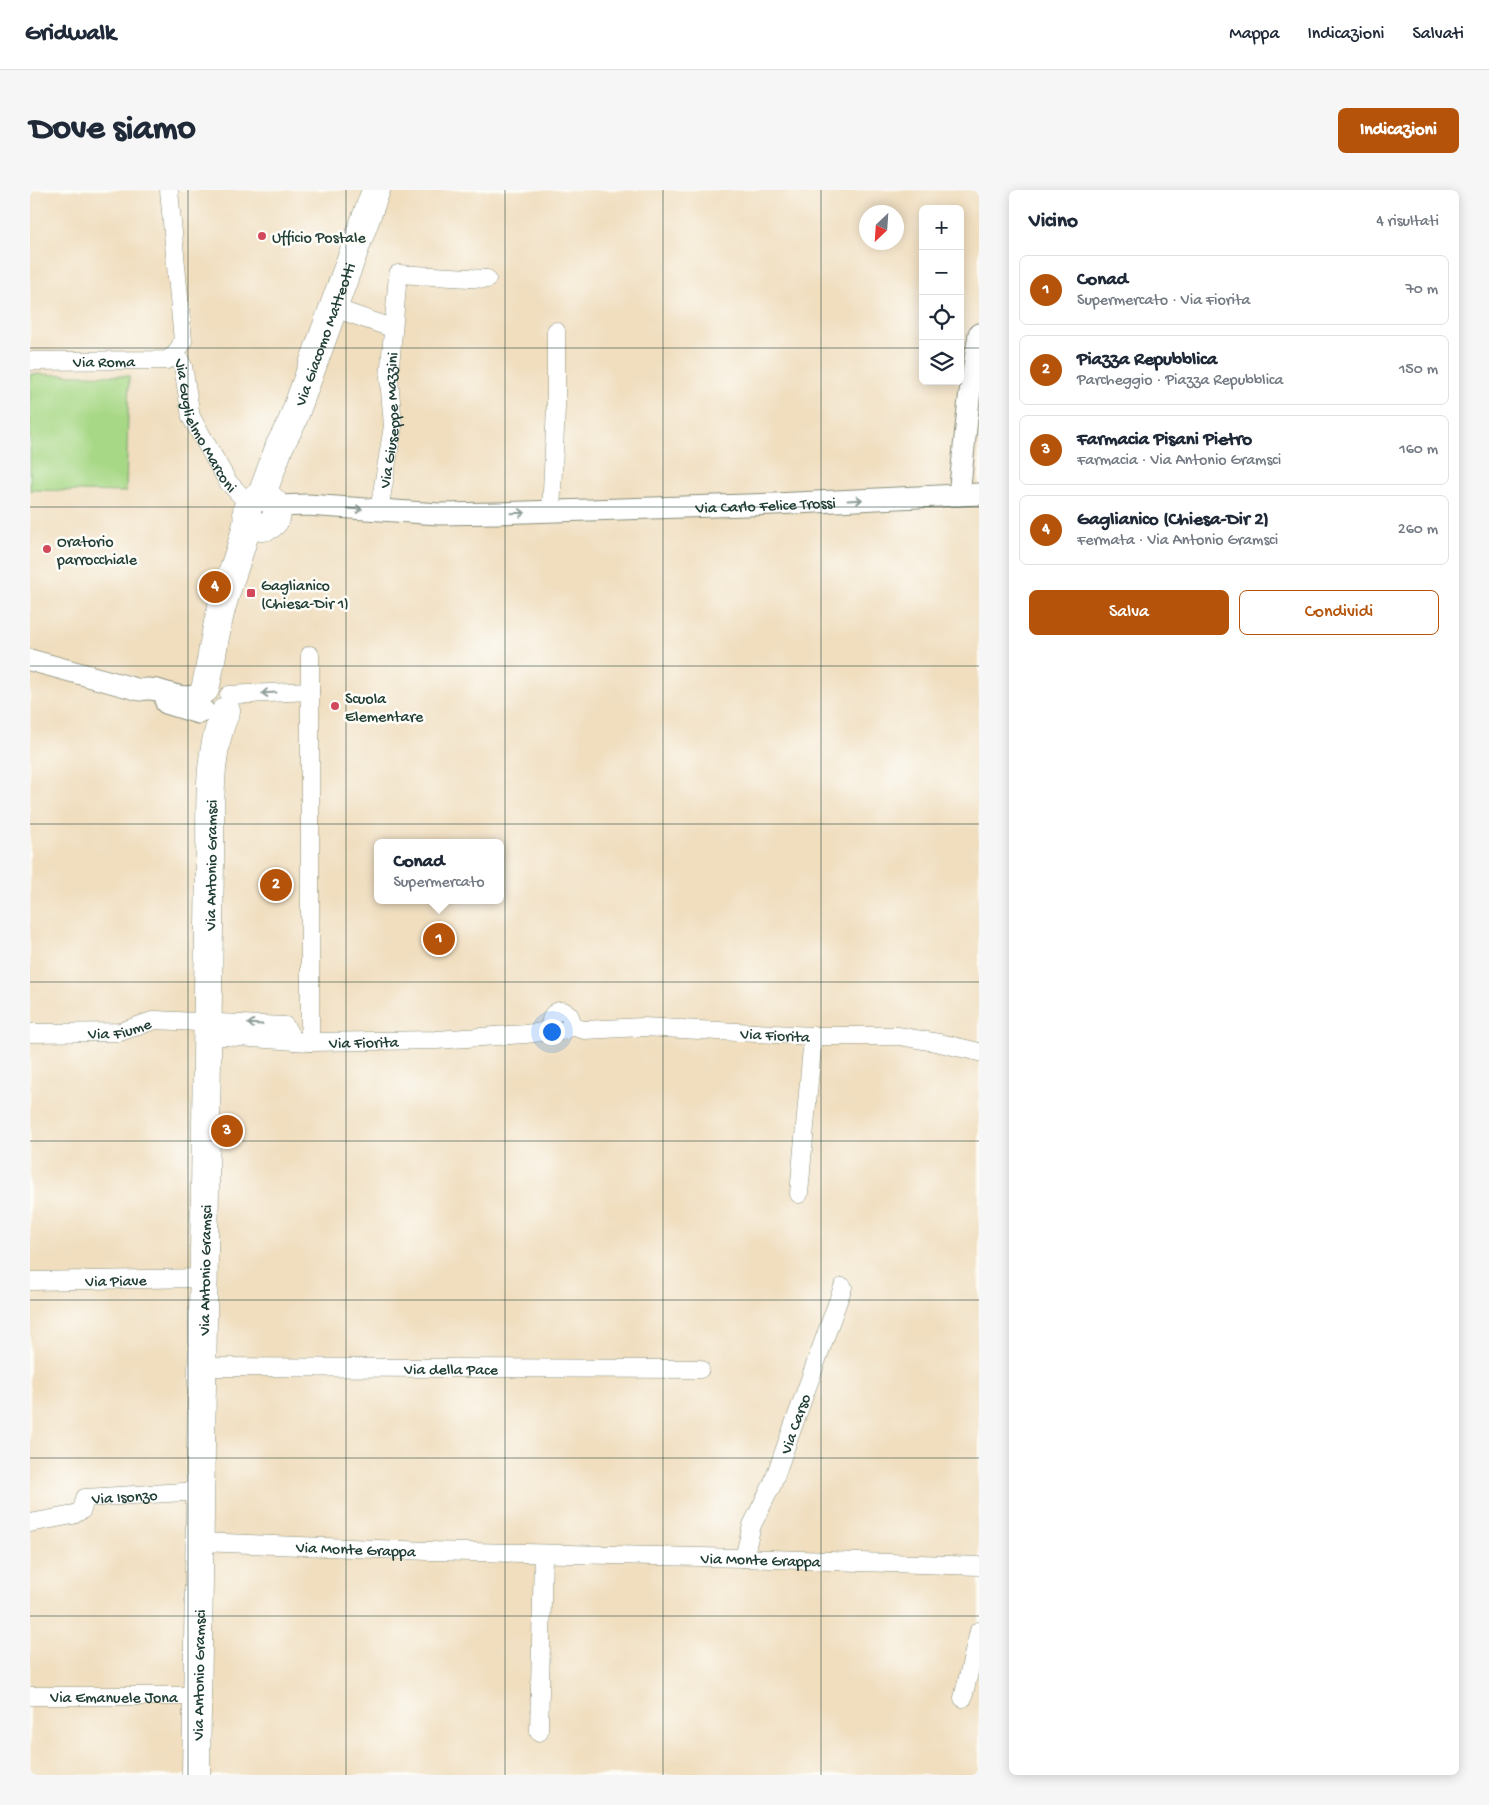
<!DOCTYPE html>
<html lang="it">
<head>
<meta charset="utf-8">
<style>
  body { margin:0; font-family:"Gochi Hand",sans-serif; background:#f6f6f7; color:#1f2937 }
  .controls { position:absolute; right:15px; top:15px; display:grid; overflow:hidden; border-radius:8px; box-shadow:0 2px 12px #0003 }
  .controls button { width:45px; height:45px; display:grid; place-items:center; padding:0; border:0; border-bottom:1px solid #e0e1e3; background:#fff; color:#1f2937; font:25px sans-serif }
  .compass { position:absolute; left:829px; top:15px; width:45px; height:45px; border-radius:50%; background:#fff; box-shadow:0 2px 12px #0003; rotate:205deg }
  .you { position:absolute; left:521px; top:841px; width:18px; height:18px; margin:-12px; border:4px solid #fff; border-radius:50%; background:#1a73e8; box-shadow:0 0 0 8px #1a73e833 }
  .badge { display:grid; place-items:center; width:32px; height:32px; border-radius:50%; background:#b45309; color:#fff; font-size:16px; font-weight:700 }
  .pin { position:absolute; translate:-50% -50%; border:2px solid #fff; box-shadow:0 1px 5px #0006 }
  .popup { position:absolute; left:344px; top:649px; width:130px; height:65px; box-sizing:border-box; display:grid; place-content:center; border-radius:8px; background:#fff; filter:drop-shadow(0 1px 4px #0005); font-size:16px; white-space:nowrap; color:#747a83 }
  .popup b { font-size:19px; color:#1f2937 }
  .popup::after { content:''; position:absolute; left:50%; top:100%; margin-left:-10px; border:10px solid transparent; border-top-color:#fff }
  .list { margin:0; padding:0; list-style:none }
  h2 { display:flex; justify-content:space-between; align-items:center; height:65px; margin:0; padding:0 20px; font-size:21px }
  h2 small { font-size:16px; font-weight:400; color:#747a83 }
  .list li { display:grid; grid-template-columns:32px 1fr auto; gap:15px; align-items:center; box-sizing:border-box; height:70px; margin:0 10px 10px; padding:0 10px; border:1px solid #e0e1e3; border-radius:8px }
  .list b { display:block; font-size:19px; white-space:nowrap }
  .list p { margin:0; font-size:16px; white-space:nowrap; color:#747a83 }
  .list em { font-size:16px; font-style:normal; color:#747a83 }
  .actions { display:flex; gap:10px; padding:15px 20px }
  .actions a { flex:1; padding:11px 0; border:1px solid #b45309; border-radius:8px; text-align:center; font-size:18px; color:#b45309 }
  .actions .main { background:#b45309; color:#fff }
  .icon { flex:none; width:28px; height:28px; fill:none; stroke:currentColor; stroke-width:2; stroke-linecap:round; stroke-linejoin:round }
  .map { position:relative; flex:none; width:949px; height:1585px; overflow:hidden; border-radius:8px }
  header { display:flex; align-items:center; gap:30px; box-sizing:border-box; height:70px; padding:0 25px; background:#fff; border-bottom:1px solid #e0e1e3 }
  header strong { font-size:24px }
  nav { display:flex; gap:28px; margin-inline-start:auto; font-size:18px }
  .intro { display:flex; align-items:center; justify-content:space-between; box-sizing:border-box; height:120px; padding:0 30px }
  h1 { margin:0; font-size:35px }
  .button { padding:12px 22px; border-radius:8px; background:#b45309; color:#fff; font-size:18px; font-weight:700 }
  main { display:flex; gap:30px; padding:0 30px }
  aside { flex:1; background:#fff; border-radius:8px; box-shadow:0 2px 12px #0003 }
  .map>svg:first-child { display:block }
  .pitch { fill:#a7d886; stroke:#638a5d }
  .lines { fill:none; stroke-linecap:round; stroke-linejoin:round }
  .minor-casing { stroke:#888e7a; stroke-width:19 }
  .tertiary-casing { stroke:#888e7a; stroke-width:23 }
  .primary-casing { stroke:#888e7a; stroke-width:29 }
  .minor { stroke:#fff; stroke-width:18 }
  .tertiary { stroke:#fff; stroke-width:21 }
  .primary { stroke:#fff; stroke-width:28 }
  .oneway { stroke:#8f9e9a }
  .grid { fill:none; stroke:#1f3d34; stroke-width:1; stroke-opacity:0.55 }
  .poi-dot { fill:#d1495b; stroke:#fdfcf7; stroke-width:2 }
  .labels { text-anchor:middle; stroke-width:5; stroke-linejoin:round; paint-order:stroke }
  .poi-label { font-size:16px; fill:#1f3d34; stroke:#fdfcf7; text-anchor:start }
  .street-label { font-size:16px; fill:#1f3d34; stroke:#fdfcf7 }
</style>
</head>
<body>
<header>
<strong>Gridwalk</strong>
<nav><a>Mappa</a><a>Indicazioni</a><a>Salvati</a></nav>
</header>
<div class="intro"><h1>Dove siamo</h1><a class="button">Indicazioni</a></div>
<main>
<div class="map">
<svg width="949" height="1585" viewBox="0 0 949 1585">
  <rect width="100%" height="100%" fill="#fdfcf7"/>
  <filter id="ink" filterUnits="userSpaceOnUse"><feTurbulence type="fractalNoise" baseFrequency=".02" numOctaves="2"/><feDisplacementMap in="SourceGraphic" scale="10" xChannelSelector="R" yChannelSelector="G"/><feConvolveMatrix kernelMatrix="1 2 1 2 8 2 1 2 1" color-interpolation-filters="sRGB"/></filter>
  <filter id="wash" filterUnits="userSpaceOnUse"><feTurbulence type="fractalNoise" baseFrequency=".0096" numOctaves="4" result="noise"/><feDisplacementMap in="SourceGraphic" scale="20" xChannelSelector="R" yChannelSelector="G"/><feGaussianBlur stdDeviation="1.12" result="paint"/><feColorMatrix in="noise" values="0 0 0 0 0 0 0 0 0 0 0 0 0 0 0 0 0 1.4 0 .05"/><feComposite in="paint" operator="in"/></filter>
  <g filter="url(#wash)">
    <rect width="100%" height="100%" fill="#f0debf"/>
    <path class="pitch" d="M0,184L99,186L96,302L0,300Z"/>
  </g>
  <g filter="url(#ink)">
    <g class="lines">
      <defs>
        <g id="minor">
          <path d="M139,0L153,151L146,164"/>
          <path d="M304,118L362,138"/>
          <path id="s1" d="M146,164L153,176L161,227L198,292L219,314"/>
          <path id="s2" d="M0,171L137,170L146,164"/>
          <path id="s3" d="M349,321L363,236L359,188L368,84L457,89"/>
          <path d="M521,322L526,217V141"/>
          <path d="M280,465V852"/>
          <path d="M199,505L280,501"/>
          <circle cx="531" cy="831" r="10"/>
          <path id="s4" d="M541,836L554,840L613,837L783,846H869L910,853L949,862"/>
          <path id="s5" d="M0,843L90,842L125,830L255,836L264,851"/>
          <path id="s6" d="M178,845L280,852L406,850L495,844L512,842L522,835"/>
          <path d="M769,1004L783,846"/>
          <path id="s7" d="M0,1091L173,1088"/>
          <path id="s8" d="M172,1177L670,1179"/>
          <path id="s9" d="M0,1333L43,1325L52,1320L55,1308L170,1301"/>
          <path id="s10" d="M170,1352L399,1361L714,1368L949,1376"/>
          <path id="s11" d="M714,1368L722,1335L742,1295L813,1097"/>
          <path id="s12" d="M0,1506H167"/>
          <path d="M933,1508L949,1441"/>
          <path d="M509,1542L513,1364"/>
        </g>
        <g id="tertiary">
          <path d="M929,305L939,209L949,144"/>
          <path id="s13" d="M246,316L277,315L409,324L467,323L745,314L949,304"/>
          <path d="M0,470L110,500C132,494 146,515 172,503"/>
          <path d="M136,513L168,523L174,521"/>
        </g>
        <g id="primary">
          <path id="s14" d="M231,307L250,255L262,232L346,0"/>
          <circle cx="232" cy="322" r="15"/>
          <path d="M175,499C182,472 184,444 192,416C200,386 213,358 218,328"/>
          <path id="s15" d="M166,1585L180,671C181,624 176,564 196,521"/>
        </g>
      </defs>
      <use href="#minor" class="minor-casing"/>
      <use href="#tertiary" class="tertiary-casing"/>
      <use href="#primary" class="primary-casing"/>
      <use href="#minor" class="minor"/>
      <use href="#tertiary" class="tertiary"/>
      <use href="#primary" class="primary"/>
    </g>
    <defs><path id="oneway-shaft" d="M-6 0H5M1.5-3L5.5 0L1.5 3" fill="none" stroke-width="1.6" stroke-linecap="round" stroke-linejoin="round" transform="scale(1.25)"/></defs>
    <g class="oneway">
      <use href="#oneway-shaft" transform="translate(825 310) rotate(-3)"/>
      <use href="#oneway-shaft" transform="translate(325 319) rotate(4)"/>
      <use href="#oneway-shaft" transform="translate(488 323) rotate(-2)"/>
      <use href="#oneway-shaft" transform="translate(239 503) rotate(177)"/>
      <use href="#oneway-shaft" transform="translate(225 834) rotate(-177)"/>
    </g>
  </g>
  <path class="grid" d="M158,0V1585M316,0V1585M475,0V1585M633,0V1585M791,0V1585M0,158H893M930,158H949M0,317H949M0,476H949M0,634H949M0,792H949M0,951H949M0,1110H949M0,1268H949M0,1426H949"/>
  <g class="poi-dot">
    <circle cx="232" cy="46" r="5"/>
    <circle cx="17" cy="359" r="5"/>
    <rect x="216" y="398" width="10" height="10" rx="2.5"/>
    <circle cx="305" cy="516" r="5"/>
  </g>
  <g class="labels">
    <g class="poi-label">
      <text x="242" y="52">Ufficio Postale</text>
      <text x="27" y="356">Oratorio<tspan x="27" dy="18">parrocchiale</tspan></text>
      <text x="231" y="400">Gaglianico<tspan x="231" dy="18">(Chiesa-Dir 1)</tspan></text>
      <text x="315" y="513">Scuola<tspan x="315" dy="18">Elementare</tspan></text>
    </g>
    <g class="street-label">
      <text dy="6" stroke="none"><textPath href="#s14" startOffset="175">Via Giacomo Matteotti</textPath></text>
      <text dy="6" stroke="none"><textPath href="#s2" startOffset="74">Via Roma</textPath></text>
      <text dy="6" stroke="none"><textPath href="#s3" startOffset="92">Via Giuseppe Mazzini</textPath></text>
      <text dy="6" stroke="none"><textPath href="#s1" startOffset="78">Via Guglielmo Marconi</textPath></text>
      <text dy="6" stroke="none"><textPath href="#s13" startOffset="490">Via Carlo Felice Trossi</textPath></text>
      <text dy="6" stroke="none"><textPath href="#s15" startOffset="910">Via Antonio Gramsci</textPath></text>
      <text dy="6" stroke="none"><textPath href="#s5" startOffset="90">Via Fiume</textPath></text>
      <text dy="6" stroke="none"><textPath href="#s4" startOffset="205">Via Fiorita</textPath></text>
      <text dy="6" stroke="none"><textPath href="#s6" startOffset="156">Via Fiorita</textPath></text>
      <text dy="6" stroke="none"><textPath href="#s15" startOffset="505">Via Antonio Gramsci</textPath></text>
      <text dy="6" stroke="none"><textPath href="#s7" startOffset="86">Via Piave</textPath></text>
      <text dy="6" stroke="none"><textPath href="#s8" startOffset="249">Via della Pace</textPath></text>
      <text dy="6" stroke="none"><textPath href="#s11" startOffset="144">Via Carso</textPath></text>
      <text dy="6" stroke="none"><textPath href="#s9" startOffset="106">Via Isonzo</textPath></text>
      <text dy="6" stroke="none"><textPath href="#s10" startOffset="156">Via Monte Grappa</textPath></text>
      <text dy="6" stroke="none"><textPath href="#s10" startOffset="561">Via Monte Grappa</textPath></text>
      <text dy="6" stroke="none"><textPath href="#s15" startOffset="100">Via Antonio Gramsci</textPath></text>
      <text dy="6" stroke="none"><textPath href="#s12" startOffset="84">Via Emanuele Jona</textPath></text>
    </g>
  </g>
</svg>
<div class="controls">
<button>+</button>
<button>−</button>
<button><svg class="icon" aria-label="locate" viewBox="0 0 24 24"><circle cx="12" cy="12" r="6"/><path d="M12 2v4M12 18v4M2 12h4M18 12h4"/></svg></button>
<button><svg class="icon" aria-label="layers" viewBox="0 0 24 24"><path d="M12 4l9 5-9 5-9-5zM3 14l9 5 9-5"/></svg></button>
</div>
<svg class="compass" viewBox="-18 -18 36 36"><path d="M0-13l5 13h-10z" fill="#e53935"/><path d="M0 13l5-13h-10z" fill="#747a83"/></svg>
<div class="you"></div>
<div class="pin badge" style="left:409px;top:749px">1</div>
<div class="popup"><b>Conad</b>Supermercato</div>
<div class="pin badge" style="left:246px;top:695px">2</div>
<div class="pin badge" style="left:197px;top:941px">3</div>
<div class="pin badge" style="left:185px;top:397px">4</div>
</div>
<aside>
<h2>Vicino<small>4 risultati</small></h2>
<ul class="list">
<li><span class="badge">1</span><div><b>Conad</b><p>Supermercato · Via Fiorita</p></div><em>70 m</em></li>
<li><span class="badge">2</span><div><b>Piazza Repubblica</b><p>Parcheggio · Piazza Repubblica</p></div><em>150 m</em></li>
<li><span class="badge">3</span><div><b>Farmacia Pisani Pietro</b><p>Farmacia · Via Antonio Gramsci</p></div><em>160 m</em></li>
<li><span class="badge">4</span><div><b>Gaglianico (Chiesa-Dir 2)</b><p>Fermata · Via Antonio Gramsci</p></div><em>260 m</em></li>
</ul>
<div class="actions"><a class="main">Salva</a><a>Condividi</a></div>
</aside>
</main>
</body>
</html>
